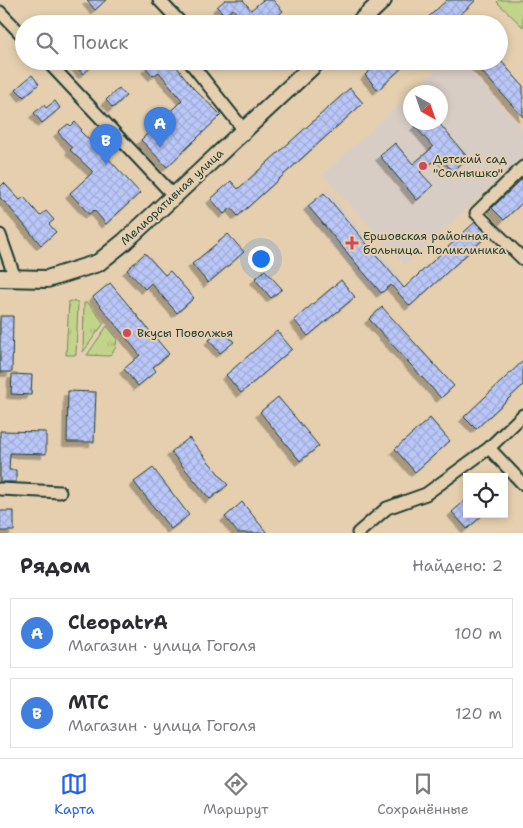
<!DOCTYPE html>
<html lang="ru">
<head>
<meta charset="utf-8">
<style>
  body { margin:0; font-family:"Shantell Sans",sans-serif; background:#f7f7f7; color:#2b2b33 }
  .controls { position:absolute; right:15px; bottom:15px; display:grid; overflow:hidden; border-radius:0px; box-shadow:0 2px 8px #0003 }
  .controls button { width:45px; height:45px; display:grid; place-items:center; padding:0; border:0; border-bottom:1px solid #e1e1e2; background:#fff; color:#2b2b33; font:25px sans-serif }
  .compass { position:absolute; left:403px; top:85px; width:45px; height:45px; border-radius:50%; background:#fff; box-shadow:0 2px 8px #0003; rotate:140deg }
  .you { position:absolute; left:260px; top:258px; width:18px; height:18px; margin:-12px; border:4px solid #fff; border-radius:50%; background:#1a73e8; box-shadow:0 0 0 8px #1a73e833 }
  .badge { display:grid; place-items:center; width:32px; height:32px; border-radius:50%; background:#2563eb; color:#fff; font-size:16px; font-weight:700 }
  .pin { position:absolute; translate:-50% -41px; filter:drop-shadow(0 1px 2px #0008) }
  .pin::after { content:''; position:absolute; top:26px; width:18px; height:15px; background:inherit; clip-path:polygon(0 0,100% 0,50% 100%) }
  .list { margin:0; padding:0; list-style:none }
  h2 { display:flex; justify-content:space-between; align-items:center; height:65px; margin:0; padding:0 20px; font-size:21px }
  h2 small { font-size:16px; font-weight:400; color:#7c7c81 }
  .list li { display:grid; grid-template-columns:32px 1fr auto; gap:15px; align-items:center; box-sizing:border-box; height:70px; margin:0 10px 10px; padding:0 10px; border:1px solid #e1e1e2; border-radius:0px }
  .list b { display:block; font-size:19px; white-space:nowrap }
  .list p { margin:0; font-size:16px; white-space:nowrap; color:#7c7c81 }
  .list em { font-size:16px; font-style:normal; color:#7c7c81 }
  .icon { flex:none; width:28px; height:28px; fill:none; stroke:currentColor; stroke-width:2; stroke-linecap:round; stroke-linejoin:round }
  .map { position:relative; flex:none; width:523px; height:533px; overflow:hidden }
  .search { position:absolute; background:#fff; box-shadow:0 2px 8px #0003; left:15px; right:15px; top:15px; height:55px; display:flex; align-items:center; gap:12px; box-sizing:border-box; padding:0 18px; border-radius:28px; color:#7c7c81; font-size:19px }
  .sheet { height:225px; background:#fff }
  nav { display:flex; justify-content:space-around; align-items:center; box-sizing:border-box; height:70px; border-top:1px solid #e1e1e2; background:#fff; font-size:14px; color:#7c7c81 }
  nav a { display:grid; justify-items:center; gap:2px }
  nav .on { color:#2563eb }
  .map>svg:first-child { display:block }
  .built { fill:#d8cdc5 }
  .grass { fill:url(#grass-tufts); stroke:#70885e }
  .pitch { fill:#c2d489; stroke:#70885e }
  .building { fill:url(#building-cross-hatch); stroke:#1f3d34; filter:url(#shadow) }
  .lines { fill:none; stroke-linecap:round; stroke-linejoin:round }
  .street-casing { stroke:#1f3d34; stroke-width:15 }
  .secondary-casing { stroke:#1f3d34; stroke-width:20 }
  .street { stroke:#e5cfaf; stroke-width:11 }
  .secondary { stroke:#e5cfaf; stroke-width:16 }
  .poi-dot { fill:#d1495b; stroke:#e5cfaf; stroke-width:2 }
  .labels { text-anchor:middle; stroke-width:4; stroke-linejoin:round; paint-order:stroke }
  .poi-label { font-size:12px; fill:#1f3d34; stroke:#e5cfaf; text-anchor:start }
  .street-label { font-size:12px; fill:#1f3d34; stroke:#e5cfaf }
</style>
</head>
<body>
<div class="map">
<svg width="523" height="533" viewBox="0 0 523 533">
  <defs>
    <pattern id="grass-tufts" width="24" height="20" patternUnits="userSpaceOnUse" patternTransform="scale(1.25)"><rect width="24" height="20" fill="#c2d489"/><path d="M3 7l-1-3M5 7V3M7 7l1-3M15 17l-1-3M17 17v-4M19 17l1-3" fill="none" stroke="#a6b777"/></pattern>
    <pattern id="building-cross-hatch" width="8" height="8" patternUnits="userSpaceOnUse" patternTransform="scale(1.25)"><rect width="8" height="8" fill="#bbc7f8"/><path d="M0 0l8 8M0 8l8-8" fill="none" stroke="#a0acd5"/></pattern>
    <filter id="shadow"><feDropShadow dx="-4.5" dy="4.5" stdDeviation="0" flood-color="#0004"/></filter>
  </defs>
  <rect width="100%" height="100%" fill="#e5cfaf"/>
  <filter id="ink" filterUnits="userSpaceOnUse"><feTurbulence type="fractalNoise" baseFrequency=".02" numOctaves="2"/><feDisplacementMap in="SourceGraphic" scale="10" xChannelSelector="R" yChannelSelector="G"/><feConvolveMatrix kernelMatrix="1 2 1 2 8 2 1 2 1" color-interpolation-filters="sRGB"/></filter>
  <g filter="url(#ink)">
    <path class="built" d="M446,61H461L523,129V157L405,265L322,175L410,94V122H440V92H412Z
      M327,189L401,277L377,297L303,209Z"/>
    <path class="grass" d="M69,301L78,302L76,355H66Z
      M84,303H88L104,323L83,352Z
      M107,326L117,338C116,346 116,350 109,356L87,355Z"/>
    <path class="pitch" d="M499,0H523V27L497,2Z"/>
    <path class="building" d="M87,0H106L95,10Z
      M225,0H243L251,10L263,0H273L283,11L268,24H246L233,9L225,15L217,7Z
      M447,0H476L450,24H421Z
      M80,61H98L83,74L75,65Z
      M155,61H169L174,68L176,66L194,89L221,115L167,167L141,140L182,100L159,72L153,76L146,68Z
      M380,61H409L378,90L365,75Z
      M472,61H501L523,86V117Z
      M32,75L39,84L24,97L16,89Z
      M119,88L126,96L113,108L106,100Z
      M350,88L363,103L238,216L231,208L224,214L211,199L231,181L238,189Z
      M55,101L60,108L42,123L34,113L44,105L46,108Z
      M75,122L82,130L80,131L105,155L140,193L106,224L94,210L89,214L70,193L93,172L70,150L72,148L58,132L68,124L71,126Z
      M419,122H438L468,158L452,171L440,156L420,172L433,186L417,200L380,156L395,143L413,164L433,147L415,126Z
      M523,178V202L504,220L492,208Z
      M4,183L20,200L24,197L40,216L46,211L54,220L49,224L56,232L41,245L5,202H4L0,198V187Z
      M324,193L404,288L475,222L488,235L410,306L391,285L381,293L308,206Z
      M228,234L244,252L208,283L192,264Z
      M145,253L165,275L170,271L194,298L177,313L151,283L145,289L127,270Z
      M265,270L282,289L271,298L255,279Z
      M341,280L355,297L308,336L294,320Z
      M110,283L169,354L153,367L156,371L138,386L124,369L140,355L93,297Z
      M382,307L454,386L441,398L369,319Z
      M0,316H13L12,372H0Z
      M222,329L234,342L220,353L209,340Z
      M277,331L292,349L241,393L226,375Z
      M523,361V385L476,429L464,417Z
      M12,374L32,375L31,395L11,394Z
      M68,391L96,392L94,442H67Z
      M278,397L319,446L300,461L260,412Z
      M430,418L450,441L415,472L395,449Z
      M0,431L46,432V454L10,453L9,470H16V482H0Z
      M189,438L228,485L210,499L171,452Z
      M153,468L189,515L171,529L134,482Z
      M467,499V514H484L467,529L452,512Z
      M242,502L267,533H238L225,517Z
      M0,511H14V531H0Z"/>
    <g class="lines">
      <defs>
        <path id="street" d="M159,0L182,24
          M0,12L24,37
          M47,61L174,196
          M189,61L244,130
          M523,167L476,213L523,259
          M0,235L15,278
          M489,448L523,484
          M0,489L60,492
          M358,533L387,508L426,494L489,448L523,415"/>
        <path id="secondary" d="M358,24L383,0
          M0,278L47,279L98,263L124,242L174,196L318,61"/>
      </defs>
      <use href="#street" class="street-casing"/>
      <use href="#secondary" class="secondary-casing"/>
      <use href="#street" class="street"/>
      <use href="#secondary" class="secondary"/>
    </g>
  </g>
  <g class="poi-dot">
    <circle cx="423" cy="166" r="5"/>
    <path d="M349.5 235.5h5v5h5v5h-5v5h-5v-5h-5v-5h5z"/>
    <circle cx="127" cy="333" r="5"/>
  </g>
  <g class="labels">
    <g class="poi-label">
      <text x="433" y="163">Детский сад<tspan x="433" dy="14">"Солнышко"</tspan></text>
      <text x="363" y="240">Ершовская районная<tspan x="363" dy="14">больница. Поликлиника</tspan></text>
      <text x="137" y="337">Вкусы Поволжья</text>
    </g>
    <g class="street-label">
      <text transform="translate(172 197) rotate(-43)" y="4">Мелиоративная улица</text>
    </g>
  </g>
</svg>
<div class="controls">
<button><svg class="icon" aria-label="locate" viewBox="0 0 24 24"><circle cx="12" cy="12" r="6"/><path d="M12 2v4M12 18v4M2 12h4M18 12h4"/></svg></button>
</div>
<svg class="compass" viewBox="-18 -18 36 36"><path d="M0-13l5 13h-10z" fill="#e53935"/><path d="M0 13l5-13h-10z" fill="#7c7c81"/></svg>
<div class="you"></div>
<div class="pin badge" style="left:160px;top:148px;background:#3f7fe0">A</div>
<div class="pin badge" style="left:106px;top:165px;background:#3f7fe0">B</div>
<div class="search"><svg class="icon" aria-label="search" viewBox="0 0 24 24"><circle cx="10" cy="10" r="6"/><path d="M15 15l6 6"/></svg>Поиск</div>
</div>
<section class="sheet">
<h2>Рядом<small>Найдено: 2</small></h2>
<ul class="list">
<li><span class="badge" style="background:#3f7fe0">A</span><div><b>CleopatrA</b><p>Магазин · улица Гоголя</p></div><em>100 m</em></li>
<li><span class="badge" style="background:#3f7fe0">B</span><div><b>МТС</b><p>Магазин · улица Гоголя</p></div><em>120 m</em></li>
</ul>
</section>
<nav>
<a class="on"><svg class="icon" aria-label="map" viewBox="0 0 24 24"><path d="M3 6l6-2 6 2 6-2v14l-6 2-6-2-6 2zM9 4v14M15 6v14"/></svg>Карта</a>
<a><svg class="icon" aria-label="directions" viewBox="0 0 24 24"><path d="M12 3l9 9-9 9-9-9zM9 14v-3h6M13 9l2 2-2 2"/></svg>Маршрут</a>
<a><svg class="icon" aria-label="saved" viewBox="0 0 24 24"><path d="M7 4h10v16l-5-4-5 4z"/></svg>Сохранённые</a>
</nav>
</body>
</html>
